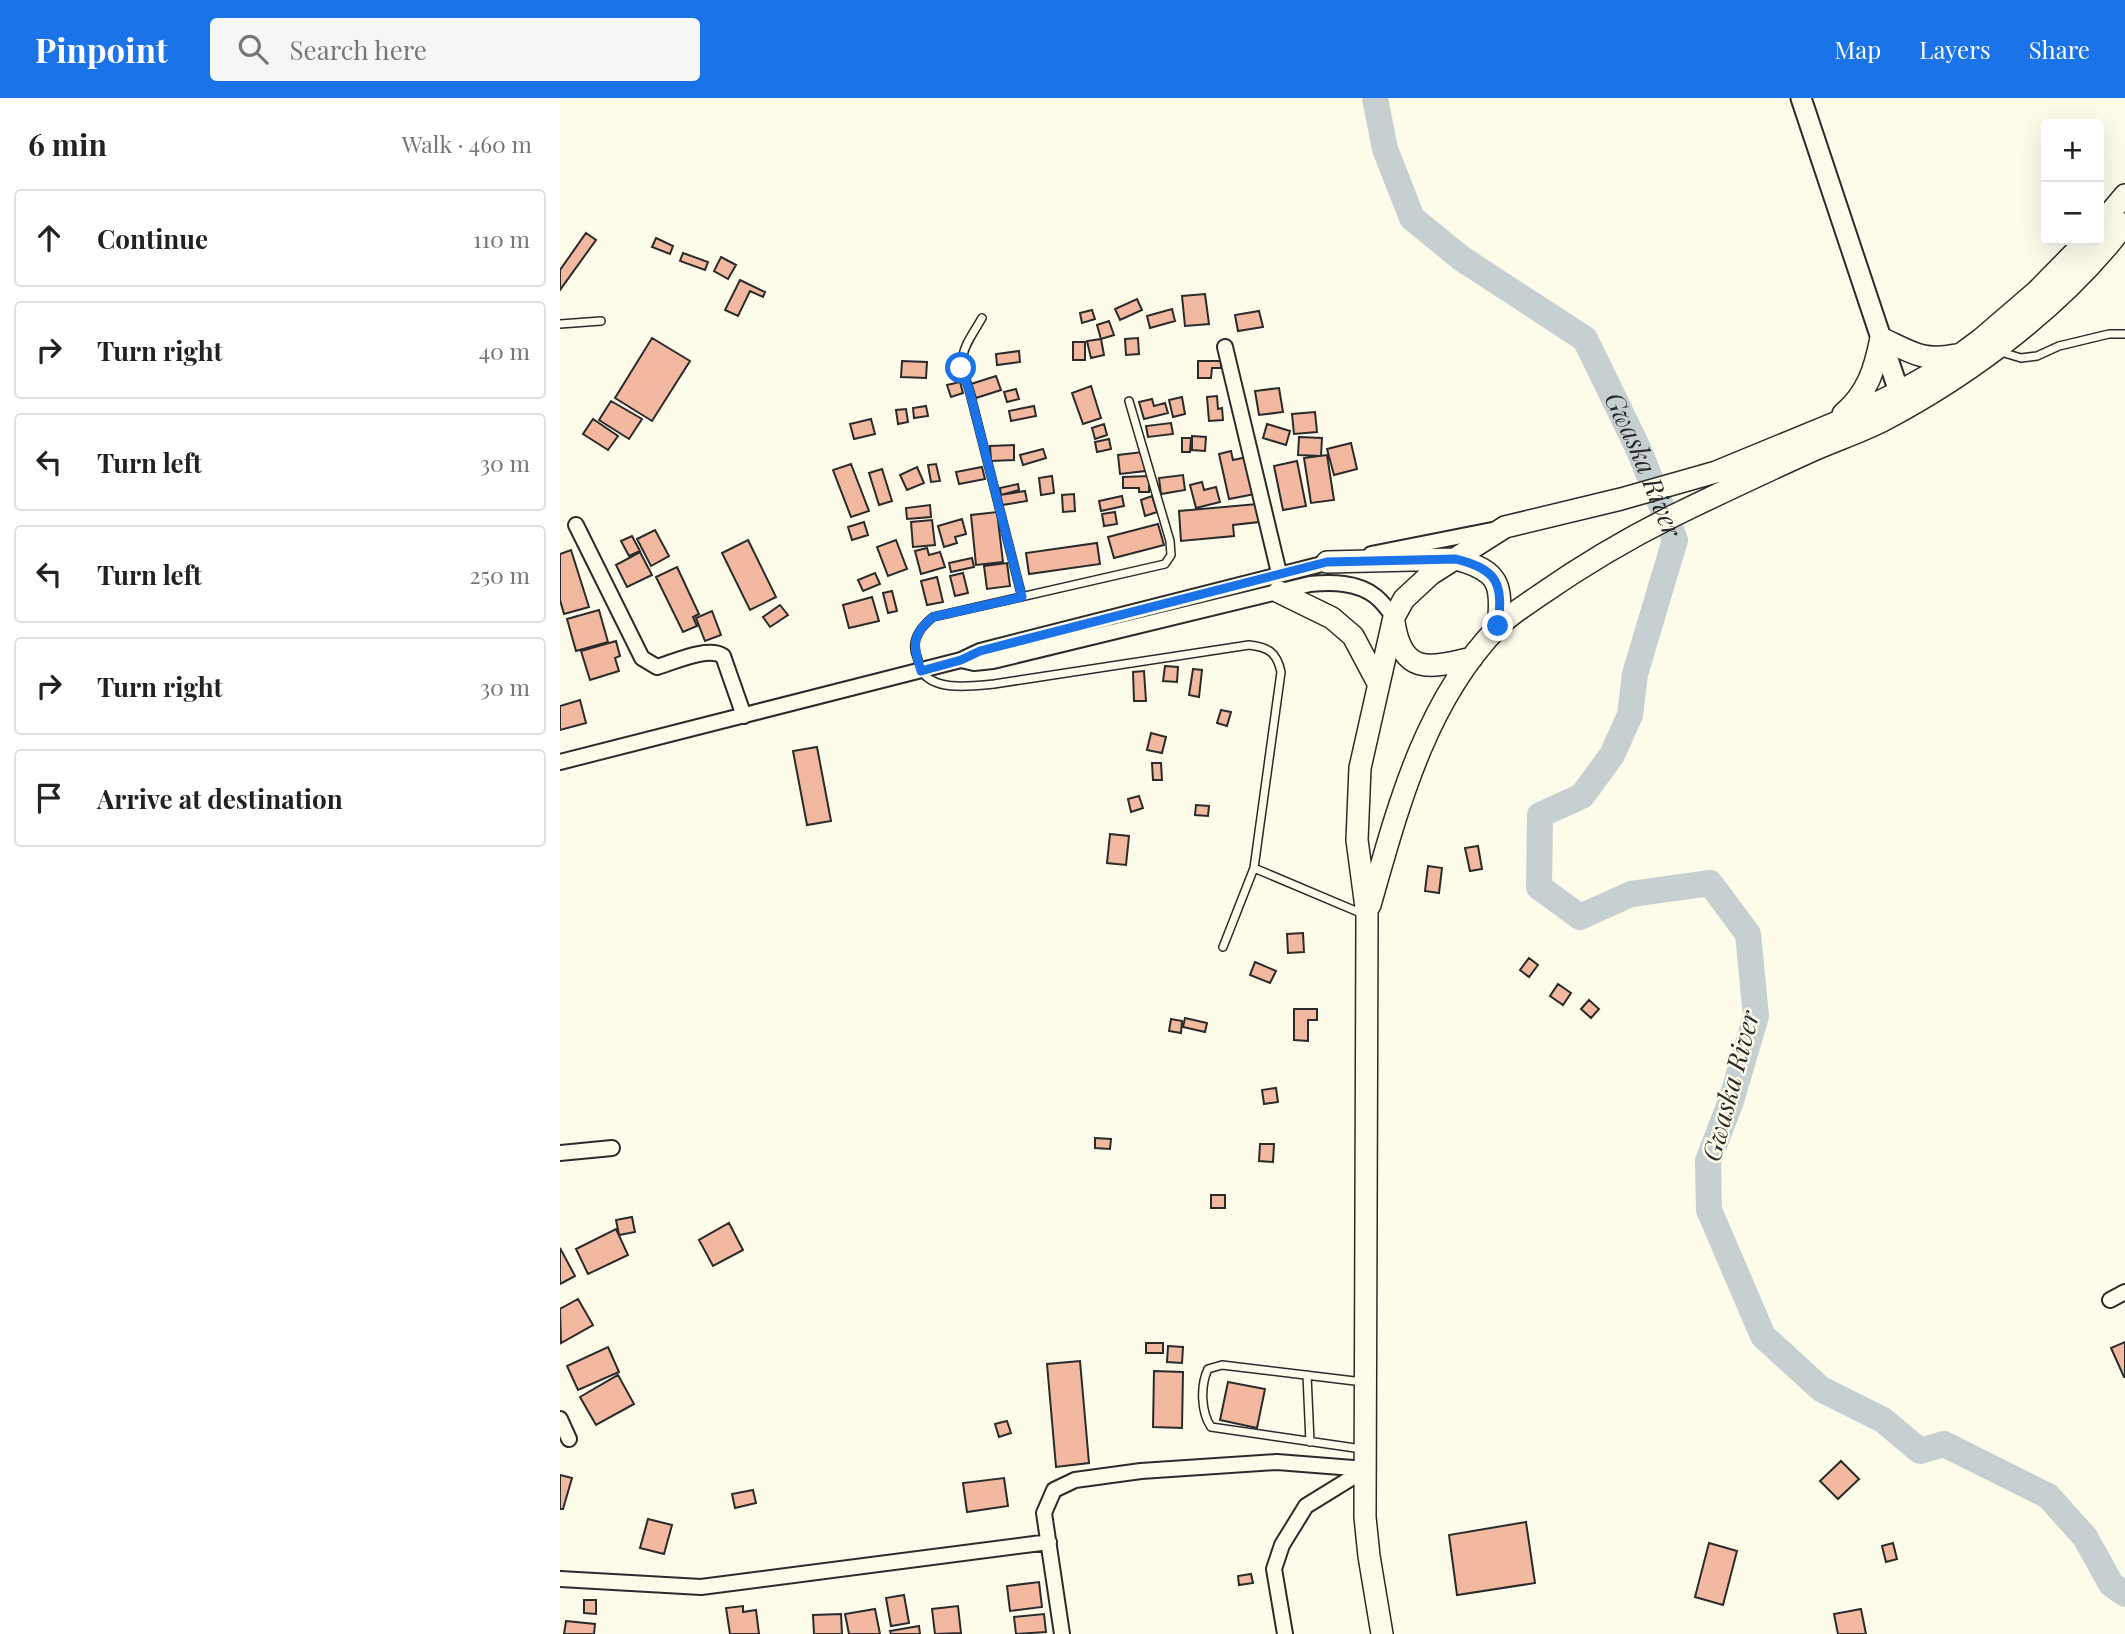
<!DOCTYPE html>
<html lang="en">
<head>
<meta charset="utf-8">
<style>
  body { margin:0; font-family:"Playfair Display",serif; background:#f6f6f6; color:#222 }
  .controls { position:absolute; right:21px; top:21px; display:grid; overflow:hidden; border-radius:7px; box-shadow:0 7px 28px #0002 }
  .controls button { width:63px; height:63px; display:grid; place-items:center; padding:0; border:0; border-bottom:2px solid #e0e0e0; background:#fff; color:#222; font:35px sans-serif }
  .stop { position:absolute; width:21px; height:21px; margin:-16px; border:5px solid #1a73e8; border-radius:50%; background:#fff }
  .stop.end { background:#1a73e8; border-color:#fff; box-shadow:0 2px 7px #0008 }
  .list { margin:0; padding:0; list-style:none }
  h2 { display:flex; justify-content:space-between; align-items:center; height:91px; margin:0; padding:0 28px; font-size:30px }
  h2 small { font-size:23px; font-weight:400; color:#767676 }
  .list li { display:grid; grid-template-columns:46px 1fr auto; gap:21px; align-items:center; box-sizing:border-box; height:98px; margin:0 14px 14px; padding:0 14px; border:2px solid #e0e0e0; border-radius:7px }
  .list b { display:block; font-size:26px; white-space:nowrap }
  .list em { font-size:23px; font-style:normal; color:#767676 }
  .icon { flex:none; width:38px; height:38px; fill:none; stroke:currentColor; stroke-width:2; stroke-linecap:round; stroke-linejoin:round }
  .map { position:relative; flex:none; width:1565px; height:1536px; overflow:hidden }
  header { display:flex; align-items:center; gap:42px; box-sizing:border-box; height:98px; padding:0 35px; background:#1a73e8; color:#fff }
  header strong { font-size:33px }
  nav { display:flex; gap:38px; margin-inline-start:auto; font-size:24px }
  .search { width:490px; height:63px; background:#f6f6f6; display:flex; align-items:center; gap:18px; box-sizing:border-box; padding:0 24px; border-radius:7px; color:#767676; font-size:26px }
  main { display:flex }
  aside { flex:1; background:#fff }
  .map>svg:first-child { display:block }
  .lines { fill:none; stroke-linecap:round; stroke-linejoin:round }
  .river { stroke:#c7d0d0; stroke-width:26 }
  .building { fill:#f2b8a0; stroke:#2b2b2b; stroke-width:2 }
  .lane-casing { stroke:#2b2b2b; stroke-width:10 }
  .street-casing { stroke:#2b2b2b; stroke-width:18 }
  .secondary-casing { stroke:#2b2b2b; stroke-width:23 }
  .primary-casing { stroke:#2b2b2b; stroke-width:24 }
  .lane { stroke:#fdfbea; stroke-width:7 }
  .street { stroke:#fdfbea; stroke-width:14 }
  .secondary { stroke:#fdfbea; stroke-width:19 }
  .primary { stroke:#fdfbea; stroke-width:21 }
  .route { stroke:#1a73e8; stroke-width:9 }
  .labels { text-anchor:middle; stroke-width:5; stroke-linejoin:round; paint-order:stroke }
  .water-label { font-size:26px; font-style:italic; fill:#2b2b2b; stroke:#fdfbea }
</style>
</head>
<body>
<header>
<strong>Pinpoint</strong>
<div class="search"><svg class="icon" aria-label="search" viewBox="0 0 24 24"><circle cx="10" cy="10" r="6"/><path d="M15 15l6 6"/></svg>Search here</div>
<nav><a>Map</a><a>Layers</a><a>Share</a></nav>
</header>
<main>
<aside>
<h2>6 min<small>Walk · 460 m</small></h2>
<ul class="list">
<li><svg class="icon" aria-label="ahead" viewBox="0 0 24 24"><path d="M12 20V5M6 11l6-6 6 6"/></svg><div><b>Continue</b></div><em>110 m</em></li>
<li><svg class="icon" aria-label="right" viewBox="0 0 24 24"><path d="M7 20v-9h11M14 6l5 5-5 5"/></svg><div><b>Turn right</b></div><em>40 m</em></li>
<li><svg class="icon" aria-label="left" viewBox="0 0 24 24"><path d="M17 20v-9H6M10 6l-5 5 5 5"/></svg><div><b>Turn left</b></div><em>30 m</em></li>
<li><svg class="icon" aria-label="left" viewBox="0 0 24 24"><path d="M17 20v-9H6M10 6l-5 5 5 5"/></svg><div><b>Turn left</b></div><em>250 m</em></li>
<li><svg class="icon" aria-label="right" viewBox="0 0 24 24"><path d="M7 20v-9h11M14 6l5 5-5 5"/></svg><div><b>Turn right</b></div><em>30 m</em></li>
<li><svg class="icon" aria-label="arrive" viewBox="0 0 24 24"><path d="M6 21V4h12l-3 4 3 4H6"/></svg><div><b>Arrive at destination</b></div></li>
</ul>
</aside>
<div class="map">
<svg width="1565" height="1536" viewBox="0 0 1565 1536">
  <rect width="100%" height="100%" fill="#fdfbea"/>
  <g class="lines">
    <path class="river" id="s1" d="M815,0L825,51L852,120L901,160L1025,241L1078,350L1115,442L1075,576L1070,617L1052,657L1022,698L980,717L979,789L1020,819L1071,796L1150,785L1188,836L1196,918L1171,1003L1148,1063L1149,1112L1203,1238L1261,1291L1323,1322L1360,1353L1384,1346L1488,1398L1525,1439L1551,1486L1565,1496"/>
  </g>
  <path class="building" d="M26,135L36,142L0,192V172Z
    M96,140L113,148L110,156L92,149Z
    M123,155L148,164L145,172L120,163Z
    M161,159L176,167L168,181L154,173Z
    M180,182L205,194L203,199L190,193L178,218L165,212Z
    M645,196L649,226L625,228L622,198Z
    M577,201L582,212L560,222L555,211Z
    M612,211L615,223L590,230L587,218Z
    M532,212L535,221L522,225L520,215Z
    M699,213L703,229L678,233L675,217Z
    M549,223L554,237L541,241L537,227Z
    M92,240L130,263L92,323L55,300Z
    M578,240L579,256L566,257L565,241Z
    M541,241L544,257L531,260L527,243Z
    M513,244H525V262H513Z
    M459,253L460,264L437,267L436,256Z
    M342,263L367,264L366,280L341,279Z
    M638,263H661V270H652L651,280H638Z
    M436,278L441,292L416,300L411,286Z
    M400,284L403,295L391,299L387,287Z
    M531,288L541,320L523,326L512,295Z
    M719,290L723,314L699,317L695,293Z
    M456,291L459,301L447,304L444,294Z
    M657,298L658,311L662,310L663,322L649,323L647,299Z
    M622,299L625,316L613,319L609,302Z
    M592,301L594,308L605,305L608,315L584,321L579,304Z
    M51,303L82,321L69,341L39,322Z
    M366,308L368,318L354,320L353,310Z
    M474,308L476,318L451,323L449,313Z
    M346,311L348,324L338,326L336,312Z
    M755,314L757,334L734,336L732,316Z
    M33,321L58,338L48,352L23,336Z
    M311,321L315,336L294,341L290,326Z
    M611,325L613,336L588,339L586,328Z
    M544,326L547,337L535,341L532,330Z
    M707,326L730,333L726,347L703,340Z
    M632,338L646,339L645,353L632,352Z
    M739,339L762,340L761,358L738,357Z
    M622,340H631L630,354H622Z
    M549,341L551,351L537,354L535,344Z
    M791,345L797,371L774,377L767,351Z
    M454,347V362L431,363L430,348Z
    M483,351L486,360L463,367L460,357Z
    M671,353L673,362L687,359L695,396L669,401L659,356Z
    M583,354L585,373L560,376L558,357Z
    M767,357L774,402L751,405L744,360Z
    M737,363L746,408L723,412L714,368Z
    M291,366L309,413L291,419L273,372Z
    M376,366L380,383L371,384L368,367Z
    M357,369L364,385L347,392L340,377Z
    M422,369L425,381L399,386L396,374Z
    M322,371L332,403L319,407L309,375Z
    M623,377L625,392L601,396L599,380Z
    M492,378L494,395L481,397L479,380Z
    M589,378V394H579V390H563V379Z
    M642,384L644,392L656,389L660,404L636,410L630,387Z
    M458,386L459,392L441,397L440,390Z
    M465,393L467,403L442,407L440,397Z
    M514,396L515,413L503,414L502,397Z
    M562,398L564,408L541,413L539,403Z
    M592,398L597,414L585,418L581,402Z
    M697,406L699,424L673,427L674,438L621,443L619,413Z
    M370,407L371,419L347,421L346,410Z
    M437,414L443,464L416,467L411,417Z
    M555,414L557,426L544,428L542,416Z
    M402,421L406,436L395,439L397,445L384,449L378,428Z
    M372,422L375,447L353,449L351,424Z
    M304,424L308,437L292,442L288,429Z
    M598,426L604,447L554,460L548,439Z
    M95,432L109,458L91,468L77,441Z
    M72,438L80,453L69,458L61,443Z
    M188,442L216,499L190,512L162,455Z
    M336,442L347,471L328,478L317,449Z
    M537,445L540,466L469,476L466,455Z
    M367,450L369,457L380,454L385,469L361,476L355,453Z
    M11,452L29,509L4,516L0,502V456Z
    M80,454L92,477L67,489L56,467Z
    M412,460L414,469L391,474L389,465Z
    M447,465L450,488L427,491L424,468Z
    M117,469L139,516L133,519L137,528L123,534L96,479Z
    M315,475L320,486L303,493L298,482Z
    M403,475L408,495L395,498L390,478Z
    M377,479L383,504L367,507L361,483Z
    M332,493L337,513L328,515L323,495Z
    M312,499L319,523L289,530L283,507Z
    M220,507L228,517L210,529L203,519Z
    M39,512L48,544L16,553L7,521Z
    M152,513L161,537L145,543L136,520Z
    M56,543L60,558L55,560L59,573L30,582L21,553Z
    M605,568L618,569L617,584L603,583Z
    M633,571L642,572L639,599L629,597Z
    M584,573L586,603H574L573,574Z
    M20,602L26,625L0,632V608Z
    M661,612L671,614L667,628L657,625Z
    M591,635L606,639L602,655L587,652Z
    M257,649L271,723L247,727L233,653Z
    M592,665H601L602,682H593Z
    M579,698L583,710L571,714L568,701Z
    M636,707L649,708L648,718L635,717Z
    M550,736L569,738L566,767L547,765Z
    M918,748L922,771L910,773L905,750Z
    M868,768L882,770L879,795L865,793Z
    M743,835L744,854L728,855L727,836Z
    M969,860L978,867L969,879L960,872Z
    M695,864L716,873L710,885L690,877Z
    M998,886L1011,895L1003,907L990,898Z
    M1029,902L1039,911L1031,920L1021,911Z
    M734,911H757V922H748V943L734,942Z
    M625,920L647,925L645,934L623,929Z
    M611,921L622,923L621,935L609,933Z
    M716,990L718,1004L704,1006L702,992Z
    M535,1040L551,1041L550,1051L535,1050Z
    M700,1046H714L713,1064L699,1063Z
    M651,1097H665V1110H651Z
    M72,1119L75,1134L59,1137L56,1122Z
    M169,1125L183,1152L153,1168L139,1142Z
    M56,1131L68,1157L28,1176L16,1151Z
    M0,1150L15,1178L0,1186Z
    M18,1201L33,1227L1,1245L0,1211Z
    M1565,1244V1279H1564L1551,1250Z
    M586,1245H603V1255H586Z
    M608,1248L623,1249L622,1265L607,1264Z
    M48,1249L59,1274L18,1292L7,1268Z
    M520,1263L529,1365L496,1369L487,1266Z
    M594,1273L623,1274L622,1330L593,1329Z
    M58,1277L74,1306L36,1327L20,1299Z
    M668,1284L705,1291L697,1330L660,1322Z
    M447,1323L451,1335L439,1339L435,1326Z
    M1281,1363L1299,1381L1278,1401L1260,1383Z
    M0,1377L12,1380L3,1411H0Z
    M444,1380L448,1408L407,1414L403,1385Z
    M193,1392L196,1405L175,1410L172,1396Z
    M88,1421L112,1427L104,1456L80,1450Z
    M966,1424L975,1485L897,1497L889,1437Z
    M1149,1445L1177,1453L1163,1507L1135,1499Z
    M1333,1445L1337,1461L1326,1464L1322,1448Z
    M691,1476L693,1485L679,1487L678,1478Z
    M479,1484L482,1509L450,1513L447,1488Z
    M344,1497L349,1525L331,1528L326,1500Z
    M24,1502H36V1516L24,1515Z
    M183,1508V1514L196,1512L199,1536H170L166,1510Z
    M398,1508L401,1535L375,1536L372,1511Z
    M315,1511L320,1536H289L285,1516Z
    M1301,1511L1306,1536H1278L1274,1516Z
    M281,1516L282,1536H254L253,1517Z
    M484,1516L486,1534L456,1536L454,1519Z
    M6,1523L35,1526L34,1536H4Z
    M359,1528L360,1536H331L330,1533Z"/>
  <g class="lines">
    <defs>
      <path id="lane" d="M422,220C404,251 396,255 409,291L462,499
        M0,226L41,223
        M1441,254L1461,260L1477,258L1499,248L1549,236H1565
        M569,303L610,443L611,457L605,466L373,519C362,528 351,540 356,556C358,561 359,567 361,572C373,594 413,588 434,586L689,547C709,549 717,555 721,574L694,770L803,816
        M663,849L694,770
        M747,1277L750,1344
        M802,1351L651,1329C641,1314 640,1288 648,1271L662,1267L803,1284"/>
      <path id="street" d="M665,249L719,475
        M16,427L82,560L97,569C114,564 148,548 163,558L184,618
        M811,456L932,432
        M401,562L414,565L433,563L750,486C772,484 797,484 815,498C822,503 828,512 834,519
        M0,664L401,562L420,553L774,463
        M0,1055L52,1050
        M1550,1202L1565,1194
        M0,1321L9,1341
        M0,1481L141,1489L489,1444
        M502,1536L484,1415L494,1392L515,1382L581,1373L717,1364L806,1371L746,1408L722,1447L714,1471L725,1536"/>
      <path id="secondary" d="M1241,0L1339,294"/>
      <path id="primary" d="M1539,128L1565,97
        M1283,316C1308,295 1315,270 1321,240C1351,254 1362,264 1396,257
        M767,464L896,461C939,473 943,486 938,528
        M719,494L772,520L793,538L818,585
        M834,524C842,578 870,570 912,560
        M810,807C838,709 865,604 938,529C950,516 966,507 980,497C1023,467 1067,441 1113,418C1158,396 1203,375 1249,354C1273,343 1298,335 1322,323C1410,277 1505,206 1565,126
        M822,1536L809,1458L805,1419L807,817L797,742L800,670L834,519L844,501L871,476L945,429L1061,401L1156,374L1280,323L1339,294L1385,268L1420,242L1477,193L1527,142"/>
    </defs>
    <use href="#lane" class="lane-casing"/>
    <use href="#street" class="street-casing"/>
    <use href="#secondary" class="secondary-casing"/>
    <use href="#primary" class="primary-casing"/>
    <use href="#lane" class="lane"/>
    <use href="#street" class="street"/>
    <use href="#secondary" class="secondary"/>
    <use href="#primary" class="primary"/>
  </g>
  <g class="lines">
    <path class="route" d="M401,270L409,291L462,499L373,519C351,537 353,547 361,573L401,562L420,553L767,464L896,461C939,472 943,486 938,528"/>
  </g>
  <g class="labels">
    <g class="water-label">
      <text dy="9" stroke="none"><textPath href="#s1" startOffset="476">Gwaska River</textPath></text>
      <text transform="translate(1171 988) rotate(-75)" y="9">Gwaska River</text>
    </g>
  </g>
</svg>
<div class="controls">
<button>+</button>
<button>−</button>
</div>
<div class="stop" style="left:401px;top:270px"></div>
<div class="stop end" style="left:938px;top:528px"></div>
</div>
</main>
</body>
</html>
